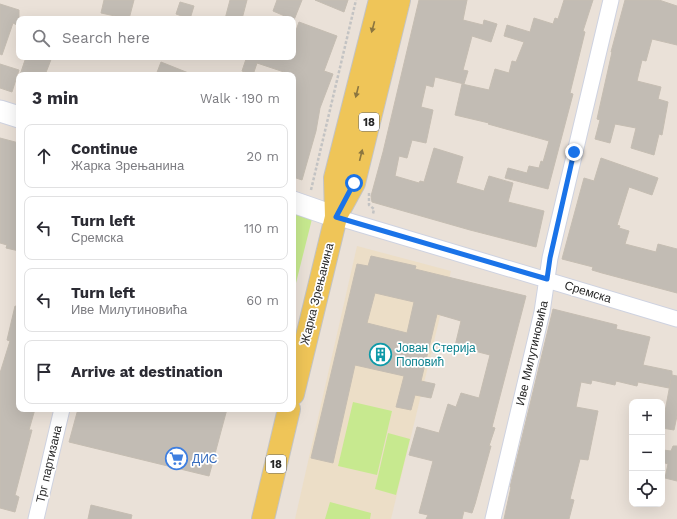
<!DOCTYPE html>
<html lang="en">
<head>
<meta charset="utf-8">
<style>
  body { margin:0; font-family:"Work Sans",sans-serif; background:#f7f7f7; color:#2b2b33 }
  .controls { position:absolute; right:12px; bottom:12px; display:grid; overflow:hidden; border-radius:8px; box-shadow:0 4px 16px #0002 }
  .controls button { width:36px; height:36px; display:grid; place-items:center; padding:0; border:0; border-bottom:1px solid #e1e1e2; background:#fff; color:#2b2b33; font:20px sans-serif }
  .stop { position:absolute; width:12px; height:12px; margin:-9px; border:3px solid #1a73e8; border-radius:50%; background:#fff }
  .stop.end { background:#1a73e8; border-color:#fff; box-shadow:0 1px 4px #0008 }
  .list { margin:0; padding:0; list-style:none }
  h2 { display:flex; justify-content:space-between; align-items:center; height:52px; margin:0; padding:0 16px; font-size:17px }
  h2 small { font-size:13px; font-weight:400; color:#7c7c81 }
  .list li { display:grid; grid-template-columns:26px 1fr auto; gap:12px; align-items:center; box-sizing:border-box; height:64px; margin:0 8px 8px; padding:0 8px; border:1px solid #e1e1e2; border-radius:8px }
  .list b { display:block; font-size:15px; white-space:nowrap }
  .list p { margin:0; font-size:13px; white-space:nowrap; color:#7c7c81 }
  .list em { font-size:13px; font-style:normal; color:#7c7c81 }
  .icon { flex:none; width:22px; height:22px; fill:none; stroke:currentColor; stroke-width:2; stroke-linecap:round; stroke-linejoin:round }
  .map { position:relative; flex:none; width:677px; height:519px; overflow:hidden }
  .search { position:absolute; background:#fff; box-shadow:0 4px 16px #0002; left:16px; top:16px; width:280px; height:44px; display:flex; align-items:center; gap:10px; box-sizing:border-box; padding:0 14px; border-radius:8px; color:#7c7c81; font-size:15px }
  .panel { position:absolute; background:#fff; box-shadow:0 4px 16px #0002; left:16px; top:72px; width:280px; height:340px; border-radius:8px }
  .map>svg:first-child { display:block }
  .education { fill:#ecdec7 }
  .pitch { fill:#c7e98f }
  .building { fill:#c2bcb4; stroke:#c5bdb2; fill-rule:evenodd }
  .lines { fill:none; stroke-linecap:round; stroke-linejoin:round }
  .street-casing { stroke:#ced2e0; stroke-width:17 }
  .secondary-casing { stroke:#ced2e0; stroke-width:23 }
  .primary-casing { stroke:#c3c3c3; stroke-width:24 }
  .path { stroke:#c3c3c3; stroke-width:2.5; stroke-dasharray:3 2; stroke-linecap:butt }
  .street { stroke:#fff; stroke-width:15 }
  .secondary { stroke:#fff; stroke-width:21 }
  .primary { stroke:#efc558; stroke-width:22 }
  .oneway { fill:#8b7640 }
  .route { stroke:#1a73e8; stroke-width:5 }
  .labels { text-anchor:middle; stroke-width:3.5; stroke-linejoin:round; paint-order:stroke }
  .shield { fill:#fff; stroke:#686868; stroke-width:1 }
  .shield-label { font-size:11px; font-weight:bold; fill:#272727 }
  .street-label { font-size:12px; fill:#272727; stroke:#fff }
  .culture-label { font-size:12px; fill:#0d838f; stroke:#fff; text-anchor:start }
  .shop-label { font-size:12px; fill:#366cbe; stroke:#fff; text-anchor:start }
</style>
</head>
<body>
<div class="map">
<svg width="677" height="519" viewBox="0 0 677 519">
  <rect width="100%" height="100%" fill="#eae1d8"/>
  <path class="education" d="M357,246L451,271L391,519H295Z"/>
  <path class="pitch" d="M293,213L312,219L293,295Z
    M353,402L392,411L377,475L338,466Z
    M388,433L410,439L396,495L375,489Z
    M330,502L371,513L370,519H325Z"/>
  <path class="building" d="M104,0H134L129,19L101,13Z
    M230,0H247L242,19H225Z
    M277,0H302L294,20L273,11Z
    M315,0H348L344,12Z
    M419,0H467L463,20L483,25L484,20L497,24L491,42L472,36L463,70L468,71L464,84L435,77L433,87L426,85L421,107L433,110L426,143L412,140L407,158L399,156L395,176L419,183L420,181L424,182L434,148L463,157L456,183L484,191L489,176L513,183L508,202L544,211L536,247L470,230L372,202L371,196L383,152Z
    M564,0H593L583,31L585,32L570,93L573,94L548,189L505,178L508,168L527,173L529,166L539,168L541,161L543,162L549,141L488,124L489,123L455,115L462,84L489,90L495,69L509,73L512,61L516,62L524,42L504,36L507,25L530,32L534,18L553,24L555,18L558,19Z
    M625,0H659L677,6V45L652,39L646,61L642,60L637,81L661,87L658,99L668,102L662,135L659,134L654,155L631,148L636,128L615,124L610,143L595,139L600,120L597,119L612,52H611Z
    M180,2L194,6L190,19L176,14Z
    M0,4L19,10V26L13,23L2,55L0,54Z
    M299,22L337,36L324,71L333,74L320,108L316,131L302,180L293,177V75L257,63L253,75L242,71L246,59H245V57H293V39Z
    M26,57H52L45,75H20Z
    M161,62L191,74V75H156Z
    M0,64L19,70L12,92L0,88Z
    M0,138L19,143V251L6,248L7,245L0,243Z
    M601,158L658,178L652,195L629,187L617,225L620,226L619,228L629,231L625,244L656,252L658,244L677,249V293L602,273L592,270L593,267L562,259L584,178L594,181Z
    M371,256L416,266L415,269L526,296L492,427L495,428L489,446H491L475,504L472,513L464,511L462,519H426L428,515L419,513L433,461L409,455L417,427L439,433L448,404L456,407L461,393L479,398L490,355L455,346L461,321L437,314L421,381L435,384L431,398L415,395L411,410L396,407L404,376L355,365L333,463L311,458L357,264L368,266ZM375,293L414,302L407,333L367,323Z
    M15,306L19,307V409H35L29,430H32L15,495L19,497L15,512L0,508V373L10,341L7,340Z
    M553,309L617,325L616,329L650,337L643,365L672,371V375L677,376V416L674,430L662,428L671,379L669,388L638,382L637,386L616,381L615,385L592,380L591,384L581,382L576,407L598,411L588,460L580,459L570,499L574,500L569,519H504L511,487H510Z
    M78,409H227L209,476L69,442Z
    M673,446H677V481L665,478L668,464L662,462L663,450L671,451Z
    M91,505L132,515L131,519H88Z"/>
  <g class="lines">
    <defs>
      <path id="street" d="M336,217L677,319
        M36,519L62,409
        M493,519L542,312L550,258L611,0"/>
      <path id="secondary" d="M0,111L19,117
        M293,202L336,217"/>
      <path id="primary" d="M336,216L354,183L399,0
        M293,394L336,217L335,178L380,0
        M263,519L289,409"/>
    </defs>
    <use href="#street" class="street-casing"/>
    <use href="#secondary" class="secondary-casing"/>
    <use href="#primary" class="primary-casing"/>
    <path class="path" d="M311,190L356,0
      M369,193V205L374,209L373,214"/>
    <use href="#street" class="street"/>
    <use href="#secondary" class="secondary"/>
    <use href="#primary" class="primary"/>
  </g>
  <defs><path id="oneway-solid" d="M-6-.8H1V-3.2L6.5 0L1 3.2V.8H-6Z"/></defs>
  <g class="oneway">
    <use href="#oneway-solid" transform="translate(373 27) rotate(105)"/>
    <use href="#oneway-solid" transform="translate(357 92) rotate(104)"/>
    <use href="#oneway-solid" transform="translate(361 155) rotate(-76)"/>
  </g>
  <g class="lines">
    <path class="route" d="M354,183L336,217L547,279L550,258L574,152"/>
  </g>
  <defs>
    <symbol id="building-ring" viewBox="-11 -11 22 22"><circle r="9.5" fill="#fff" stroke="#0f9aa8" stroke-width="1.5"/><path d="M-4-6H4V6H1V3H-1V6H-4ZM-2.5-4.3h1.7v1.8h-1.7ZM.8-4.3h1.7v1.8H.8ZM-2.5-1h1.7V.8h-1.7ZM.8-1h1.7V.8H.8Z" fill="#0f9aa8"/></symbol>
    <symbol id="supermarket-ring" viewBox="-11 -11 22 22"><circle r="9.5" fill="#fff" stroke="#3f7fe0" stroke-width="1.5"/><path d="M-6-5.5h2.5l.6 2H6L4.5 2H-2.5L-4.4-4H-6ZM-1.5 3.2a1.3 1.3 0 1 0 .1 0ZM3 3.2a1.3 1.3 0 1 0 .1 0Z" fill="#3f7fe0"/></symbol>
  </defs>
  <g fill-rule="evenodd">
    <use href="#building-ring" x="368" y="342" width="25" height="25"/>
    <use href="#supermarket-ring" x="164" y="446" width="25" height="25"/>
  </g>
  <g class="labels">
    <g class="shield">
      <rect x="359" y="113" width="20" height="18" rx="3"/>
      <rect x="266" y="455" width="20" height="18" rx="3"/>
    </g>
    <g class="shield-label">
      <text x="369" y="126">18</text>
      <text x="276" y="468">18</text>
    </g>
    <g class="street-label">
      <text transform="translate(588 292) rotate(17)" y="4">Сремска</text>
      <text transform="translate(317 294) rotate(-76)" y="4">Жарка Зрењанина</text>
      <text transform="translate(532 353) rotate(-77)" y="4">Иве Милутиновића</text>
      <text transform="translate(49 464) rotate(-77)" y="4">Трг партизана</text>
    </g>
    <g class="culture-label">
      <text x="396" y="352">Јован Стерија<tspan x="396" dy="14">Поповић</tspan></text>
    </g>
    <g class="shop-label">
      <text x="192" y="463">ДИС</text>
    </g>
  </g>
</svg>
<div class="controls">
<button>+</button>
<button>−</button>
<button><svg class="icon" aria-label="locate" viewBox="0 0 24 24"><circle cx="12" cy="12" r="6"/><path d="M12 2v4M12 18v4M2 12h4M18 12h4"/></svg></button>
</div>
<div class="stop" style="left:354px;top:183px"></div>
<div class="stop end" style="left:574px;top:152px"></div>
<div class="search"><svg class="icon" aria-label="search" viewBox="0 0 24 24"><circle cx="10" cy="10" r="6"/><path d="M15 15l6 6"/></svg>Search here</div>
<section class="panel">
<h2>3 min<small>Walk · 190 m</small></h2>
<ul class="list">
<li><svg class="icon" aria-label="ahead" viewBox="0 0 24 24"><path d="M12 20V5M6 11l6-6 6 6"/></svg><div><b>Continue</b><p>Жарка Зрењанина</p></div><em>20 m</em></li>
<li><svg class="icon" aria-label="left" viewBox="0 0 24 24"><path d="M17 20v-9H6M10 6l-5 5 5 5"/></svg><div><b>Turn left</b><p>Сремска</p></div><em>110 m</em></li>
<li><svg class="icon" aria-label="left" viewBox="0 0 24 24"><path d="M17 20v-9H6M10 6l-5 5 5 5"/></svg><div><b>Turn left</b><p>Иве Милутиновића</p></div><em>60 m</em></li>
<li><svg class="icon" aria-label="arrive" viewBox="0 0 24 24"><path d="M6 21V4h12l-3 4 3 4H6"/></svg><div><b>Arrive at destination</b></div></li>
</ul>
</section>
</div>
</body>
</html>
